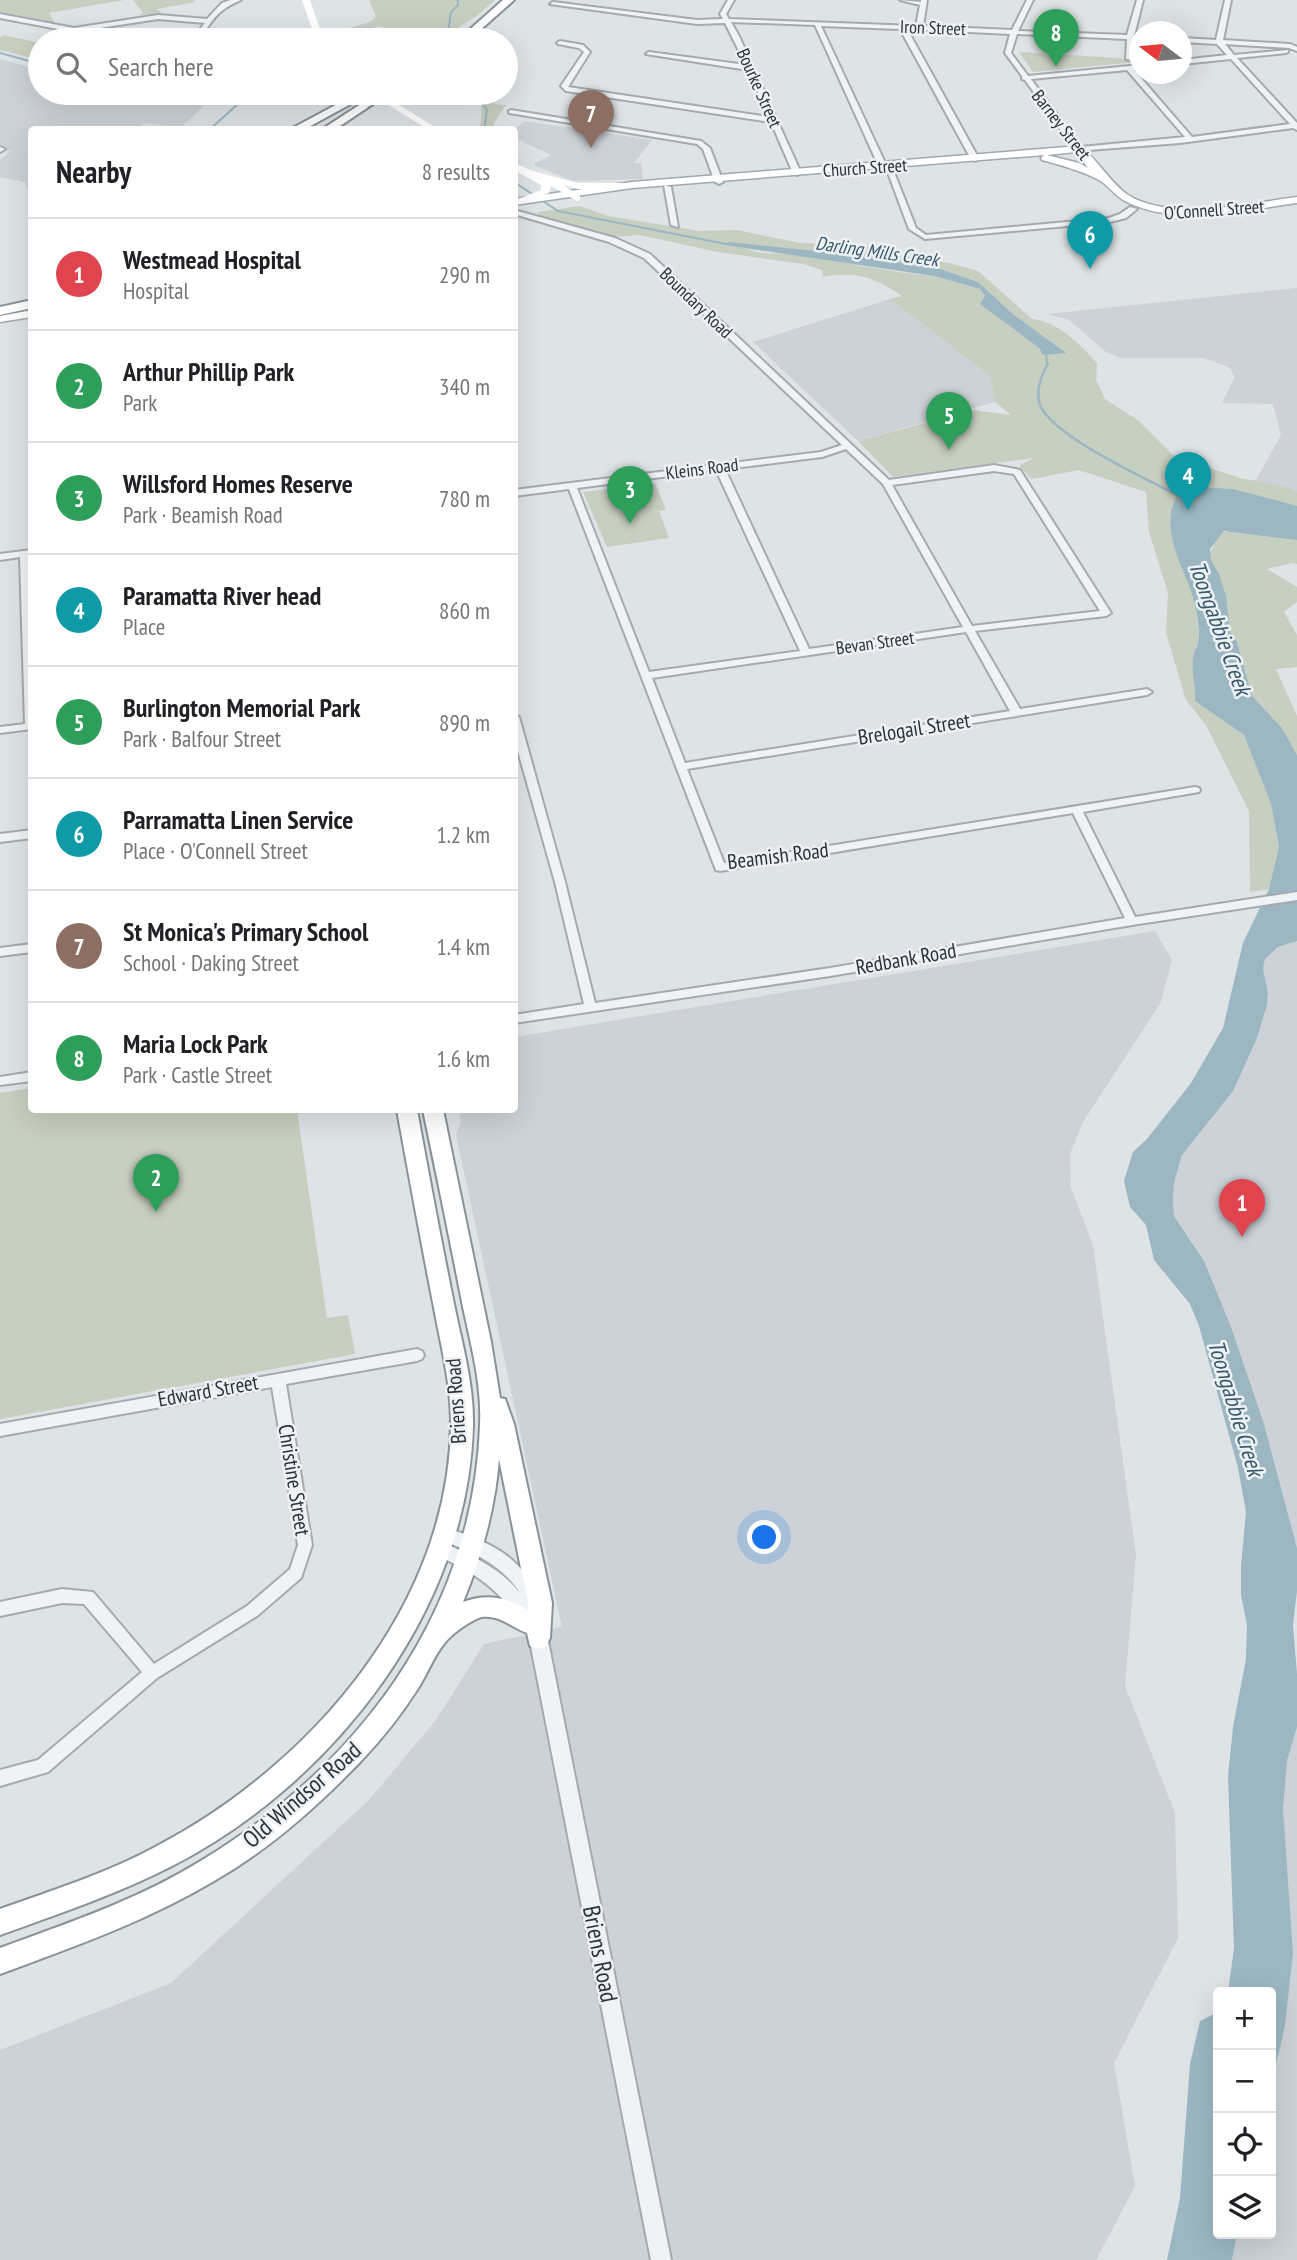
<!DOCTYPE html>
<html lang="en">
<head>
<meta charset="utf-8">
<style>
  body { margin:0; font-family:"PT Sans Narrow",sans-serif; background:#f6f6f6; color:#202124 }
  .controls { position:absolute; right:21px; bottom:21px; display:grid; overflow:hidden; border-radius:7px; box-shadow:0 7px 28px #0002 }
  .controls button { width:63px; height:63px; display:grid; place-items:center; padding:0; border:0; border-bottom:2px solid #e0e0e0; background:#fff; color:#202124; font:35px sans-serif }
  .compass { position:absolute; left:1129px; top:21px; width:63px; height:63px; border-radius:50%; background:#fff; box-shadow:0 7px 28px #0002; rotate:286deg }
  .you { position:absolute; left:765px; top:1538px; width:24px; height:24px; margin:-18px; border:5px solid #fff; border-radius:50%; background:#1a73e8; box-shadow:0 0 0 10px #1a73e833 }
  .badge { display:grid; place-items:center; width:46px; height:46px; border-radius:50%; background:#2563eb; color:#fff; font-size:23px; font-weight:700 }
  .pin { position:absolute; translate:-50% -58px; filter:drop-shadow(0 2px 4px #0008) }
  .pin::after { content:''; position:absolute; top:37px; width:24px; height:21px; background:inherit; clip-path:polygon(0 0,100% 0,50% 100%) }
  .list { margin:0; padding:0; list-style:none }
  h2 { display:flex; justify-content:space-between; align-items:center; height:91px; margin:0; padding:0 28px; font-size:30px }
  h2 small { font-size:23px; font-weight:400; color:#757577 }
  .list li { display:grid; grid-template-columns:46px 1fr auto; gap:21px; align-items:center; box-sizing:border-box; height:112px; padding:0 28px; border-top:2px solid #e0e0e0 }
  .list b { display:block; font-size:26px; white-space:nowrap }
  .list p { margin:0; font-size:23px; white-space:nowrap; color:#757577 }
  .list em { font-size:23px; font-style:normal; color:#757577 }
  .icon { flex:none; width:38px; height:38px; fill:none; stroke:currentColor; stroke-width:2; stroke-linecap:round; stroke-linejoin:round }
  .map { position:relative; flex:none; width:1297px; height:2260px; overflow:hidden }
  .search { position:absolute; background:#fff; box-shadow:0 7px 28px #0002; left:28px; top:28px; width:490px; height:77px; display:flex; align-items:center; gap:18px; box-sizing:border-box; padding:0 24px; border-radius:38px; color:#757577; font-size:26px }
  .panel { position:absolute; background:#fff; box-shadow:0 7px 28px #0002; left:28px; top:126px; width:490px; height:987px; border-radius:7px }
  .map>svg:first-child { display:block }
  .built { fill:#ccd2d7 }
  .green { fill:#c7cfc0; fill-rule:evenodd }
  .water { fill:#9cb7c2 }
  .lines { fill:none; stroke-linecap:round; stroke-linejoin:round }
  .stream-far1 { stroke:#9cb7c2; stroke-width:2 }
  .stream { stroke:#9cb7c2; stroke-width:2.5 }
  .minor-casing { stroke:#a4abaf; stroke-width:4 }
  .tertiary-casing { stroke:#a4abaf; stroke-width:4 }
  .primary-casing { stroke:#9fa9b0; stroke-width:3 }
  .trunk-casing { stroke:#87939b; stroke-width:4 }
  .minor { fill:#f0f3f5; fill-rule:evenodd }
  .tertiary { fill:#f0f3f5; fill-rule:evenodd }
  .secondary { fill:#fff; fill-rule:evenodd }
  .primary { fill:#fff; fill-rule:evenodd }
  .trunk { fill:#fff; fill-rule:evenodd }
  .trunk-bridge-casing { stroke:#87939b; stroke-width:13; stroke-linecap:butt }
  .trunk-bridge { stroke:#fff; stroke-width:11 }
  .labels { text-anchor:middle; stroke-width:5; stroke-linejoin:round; paint-order:stroke }
  .far-street-label { font-size:18px; fill:#29333b; stroke:#edf1f4 }
  .far-water-label { font-size:19px; font-style:italic; fill:#38596a; stroke:#edf1f4 }
  .street-label { font-size:21px; fill:#29333b; stroke:#edf1f4 }
  .water-label { font-size:23px; font-style:italic; fill:#38596a; stroke:#edf1f4 }
  .near-street-label { font-size:24px; fill:#29333b; stroke:#edf1f4 }
</style>
</head>
<body>
<div class="map">
<svg width="1297" height="2260" viewBox="0 0 1297 2260">
  <rect width="100%" height="100%" fill="#dee3e6"/>
  <path class="built" d="M0,59L40,70V93H204L214,97L181,127L145,123L137,129L32,130L31,201L25,182L0,177V160L11,151H0Z
    M524,121L652,140L634,163H641L643,179L573,181L535,166V163L551,155L515,138L514,131Z
    M1297,288V506L1198,487L1256,480L1281,435L1273,404L1222,403L1235,377L1229,367L1203,358H1120L1106,352L1069,320L1048,314Z
    M890,299L990,376L995,402L858,441L753,342Z
    M1155,931L1172,960L1161,1002L1083,1122L1070,1154L1071,1188L1093,1245L1136,1555L1125,1686L1175,1813L1178,1938L1114,2063L1135,2186L1096,2260H0V2050L171,1983L369,1800L436,1720L484,1644L562,1627L456,1135L461,1122L459,1110H514L515,1037Z
    M1297,941V1548L1264,1424L1194,1245L1174,1216L1173,1200L1174,1183L1182,1155L1205,1125L1257,1038L1267,1005L1268,993L1263,968L1265,959L1278,947Z
    M1297,1727V2260H1232L1237,2234H1271V2088L1279,2057L1283,1786L1287,1761Z"/>
  <path class="green" d="M0,0H124L49,13L55,23L0,12Z
    M133,0H194L196,2L157,9L162,13L139,15L143,13Z
    M369,0H495L478,15L439,40H389L383,27L379,26L336,40L332,34L372,21L376,16Z
    M4,35L40,43V60L0,50V38Z
    M1019,52L1119,58L1136,62L1033,72Z
    M478,93H492L494,104L506,105L494,123V129H480L482,111Z
    M580,206L608,216L699,231L737,230L800,243L882,247L896,255L949,263L978,271L1032,319C1057,321 1080,344 1097,363L1096,380L1105,399L1139,421L1175,457L1244,479L1283,486L1297,492V506L1233,489L1198,487L1184,572L1194,595L1197,618L1199,641L1193,654L1195,701L1244,735L1271,804L1279,847L1269,889L1250,892L1249,811L1206,725L1186,700L1166,633L1168,593L1149,532L1146,492L1079,470L1032,479L1019,466L1033,458L893,477L858,441L973,410L1011,415L995,402L990,376L890,299L902,296C875,277 855,271 823,277L822,270L803,264L718,252L640,235L615,237L539,216L538,212ZM728,243L835,253L938,268L978,282L1013,314L1065,353L1039,348L981,304L985,296L980,289L934,276L898,272L791,254L760,253Z
    M655,483L666,510L659,511L669,538L607,547L583,492Z
    M1234,530L1297,540V564L1292,563L1267,569L1297,587V602L1284,612L1297,635V667L1276,669L1297,716V755L1282,728L1252,696L1237,642L1230,631L1223,587L1209,555L1220,533Z
    M31,1088L32,1110H297L327,1318L348,1315L355,1354L0,1419V1093Z"/>
  <path class="water" d="M728,242L835,253L938,268L978,282L1013,314L1066,353L1043,355L1039,348L980,304L985,296L980,289L934,276L731,246Z
    M1198,487L1233,489L1297,506V540L1224,531L1210,549L1211,560L1219,574L1226,596L1230,631L1237,642L1252,696L1282,728L1297,755V941L1278,947L1265,959L1263,968L1268,993L1267,1005L1257,1038L1233,1091L1182,1155L1174,1183L1173,1200L1174,1216L1204,1261L1231,1327L1264,1424L1297,1548V1591L1293,1625L1297,1674V1727L1287,1761L1283,1809L1293,1954L1285,2025L1271,2088V1992H1228L1234,1948L1228,1776L1233,1727L1246,1659L1247,1625L1241,1595V1566L1246,1512L1238,1468L1199,1326L1190,1304L1154,1260L1146,1225L1130,1207L1124,1181L1133,1152L1147,1139L1191,1083L1223,1028L1243,943L1269,889L1279,847L1271,804L1244,735L1195,701C1196,687 1191,673 1193,658C1193,652 1197,648 1198,643C1200,635 1198,623 1197,615C1191,571 1154,536 1179,491Z
    M1218,2012V2234H1237L1232,2260H1167L1180,2198L1190,2064L1200,2021Z"/>
  <g class="lines">
    <path class="stream-far1" d="M448,32L451,12L458,5V0
      M0,53L40,64
      M475,93L487,110L484,130
      M209,130L248,95L243,93
      M514,182L558,211L731,245
      M1046,351L1047,365"/>
    <path class="stream" d="M1048,363C1041,376 1035,391 1040,405C1053,437 1149,480 1181,497"/>
    <defs>
      <path id="minor" d="M231,0H241C224,8 219,11 207,28L210,40H204L201,28L205,23L158,19L74,32L0,18V14L74,28L158,15L207,19L222,3Z
        M728,0H734L726,14L729,19L916,26L920,5L900,0L921,2V0H927L923,26L1012,30L1027,0H1033L1018,31L1127,35L1137,0H1143L1134,36H1140V40H1133L1131,60L1126,59L1127,39L1017,34L1011,53L1028,76L1140,65V69L1134,70L1192,137L1290,124L1231,59L1182,64V60L1227,55L1217,44L1182,42V38L1216,40L1225,0H1231L1223,40L1290,44L1297,47V51L1289,48L1225,44L1234,55L1288,50V52L1286,53L1237,58L1297,123V130L1293,128L1180,143L1076,151L1025,80L1022,79V76L1005,53L1010,34L907,29L979,159L975,161L971,159L900,29L821,26L887,167L883,169L879,167L815,25L731,22L739,36L801,173L797,175L793,173L771,122L566,91L561,86L584,52L579,48L558,44L557,43L560,41L583,45L590,52L568,87L769,117L748,70L646,54L649,52L746,65L725,23L697,24L550,4L553,2L697,20L723,19L720,14ZM1127,70L1185,137L1081,147L1031,79Z
        M511,110L701,141L710,148L723,182L719,184L715,182L703,149L697,144L509,113V111Z
        M0,147L5,149L0,152Z
        M887,170L894,172L916,228L926,235L1109,218L1120,214L1130,207L1137,209L1126,218L1110,222L925,239L909,229Z
        M664,185L671,187L678,227L671,225Z
        M514,210L615,238L650,254L889,480L994,465L1020,470L1111,613L1106,616L975,631L1020,709L1147,689L1152,692L1147,695L687,769L724,863L1195,787L1199,788L1200,790L1199,792L1083,812L1135,917L1297,892V900L1132,925L830,976L514,1023V1015L584,1004L555,882L514,737V714L519,717L565,882L595,1003L830,968L1125,918L1073,813L720,871L716,870L569,489L514,496V490L821,452L842,445L644,258L609,242L514,214ZM846,449L883,484L963,627L809,649L725,469L822,457ZM716,470L800,651L649,672L577,488ZM994,471L1014,474L1100,611L972,626L892,485ZM966,632L1010,711L685,763L652,678Z
        M31,550L32,729L0,733V727L25,724L20,557L0,560V554Z
        M32,830V838L0,842V834Z
        M32,944V952L0,956V948Z
        M32,1072V1081L0,1085V1077Z
        M417,1349L422,1351L424,1355L422,1359L417,1361L286,1384L312,1545L301,1578L257,1616L157,1678L48,1772L0,1786V1770L38,1760L142,1672L84,1604L62,1603L0,1616V1602L62,1589L93,1592L154,1664L247,1606L290,1569L298,1545L272,1387L0,1436V1424Z"/>
      <path id="tertiary" d="M445,1527C491,1544 520,1553 540,1601L538,1606L529,1608L535,1621L534,1624L543,1625L546,1631L671,2260H651L528,1631L530,1628L521,1627C503,1589 471,1571 434,1554L432,1549L434,1544L440,1542L446,1544C473,1556 501,1569 520,1593C501,1563 471,1552 439,1539L437,1534L439,1529Z"/>
      <path id="primary" d="M1079,146C1092,152 1110,183 1128,195C1172,222 1249,203 1297,197V203C1243,210 1178,227 1127,202C1115,197 1108,184 1097,179C1081,171 1061,165 1042,160L1041,158L1044,155L632,188L514,205V199L632,182ZM1076,152L1088,168L1079,163L1047,155Z
        M32,310V317L0,322V316Z"/>
      <path id="trunk" d="M503,0H514L469,40H458Z
        M358,93H371L303,130H289Z
        M364,102L373,104L334,130H321Z
        M32,300V308L0,315V307Z
        M397,1110H417C429,1175 441,1240 454,1304C462,1344 474,1384 473,1426C468,1610 334,1782 174,1865C118,1894 58,1914 0,1935V1909C53,1890 108,1873 157,1846C311,1765 450,1605 451,1423C451,1384 441,1346 434,1308C421,1242 409,1176 397,1110Z
        M423,1110H443L491,1342L500,1398L505,1399L514,1424L552,1603L550,1638L546,1646L538,1649L530,1646L527,1633C511,1627 500,1615 482,1617C472,1619 449,1636 444,1644C433,1657 427,1675 417,1690C401,1715 382,1739 361,1761C317,1807 270,1849 214,1881C147,1921 73,1947 0,1974V1948C68,1923 137,1900 199,1862C358,1766 473,1615 480,1425C482,1385 471,1345 463,1307C450,1241 437,1176 423,1110ZM499,1459L528,1603V1610C507,1597 486,1593 463,1602C482,1556 495,1509 499,1459Z"/>
    </defs>
    <use href="#minor" class="minor-casing"/>
    <use href="#tertiary" class="tertiary-casing"/>
    <use href="#primary" class="primary-casing"/>
    <use href="#trunk" class="trunk-casing"/>
    <use href="#minor" class="minor"/>
    <use href="#tertiary" class="tertiary"/>
    <path class="secondary" d="M302,0H310L324,40H316Z
      M369,93H379L440,130H429Z
      M514,163L533,171L578,183H622L627,186L622,189H578L563,185L580,196V200L577,201L551,186L549,193L521,204L518,203V199L541,190V185L514,170Z"/>
    <use href="#primary" class="primary"/>
    <use href="#trunk" class="trunk"/>
    <defs>
      <path id="trunk-bridge" d="M365,102L385,93"/>
    </defs>
    <use href="#trunk-bridge" class="trunk-bridge-casing"/>
    <use href="#trunk-bridge" class="trunk-bridge"/>
  </g>
  <g class="labels">
    <g class="far-street-label">
      <text transform="translate(933 28) rotate(2)" y="6">Iron Street</text>
      <text transform="translate(759 88) rotate(66)" y="6">Bourke Street</text>
      <text transform="translate(1061 125) rotate(52)" y="6">Barney Street</text>
      <text transform="translate(865 168) rotate(-4)" y="6">Church Street</text>
      <text transform="translate(1214 210) rotate(-4)" y="6">O'Connell Street</text>
      <text transform="translate(696 303) rotate(44)" y="6">Boundary Road</text>
      <text transform="translate(702 469) rotate(-7)" y="6">Kleins Road</text>
      <text transform="translate(875 643) rotate(-8)" y="6">Bevan Street</text>
    </g>
    <g class="far-water-label">
      <text transform="translate(877 251) rotate(8)" y="7">Darling Mills Creek</text>
    </g>
    <g class="street-label">
      <text transform="translate(914 729) rotate(-9)" y="7">Brelogail Street</text>
      <text transform="translate(778 856) rotate(-7)" y="7">Beamish Road</text>
      <text transform="translate(906 959) rotate(-10)" y="7">Redbank Road</text>
      <text transform="translate(208 1391) rotate(-10)" y="7">Edward Street</text>
      <text transform="translate(456 1401) rotate(-94)" y="7">Briens Road</text>
      <text transform="translate(294 1480) rotate(81)" y="7">Christine Street</text>
    </g>
    <g class="water-label">
      <text transform="translate(1220 628) rotate(70)" y="8">Toongabbie Creek</text>
      <text transform="translate(1236 1408) rotate(73)" y="8">Toongabbie Creek</text>
    </g>
    <g class="near-street-label">
      <text transform="translate(302 1795) rotate(-41)" y="8">Old Windsor Road</text>
      <text transform="translate(600 1954) rotate(79)" y="8">Briens Road</text>
    </g>
  </g>
</svg>
<div class="controls">
<button>+</button>
<button>−</button>
<button><svg class="icon" aria-label="locate" viewBox="0 0 24 24"><circle cx="12" cy="12" r="6"/><path d="M12 2v4M12 18v4M2 12h4M18 12h4"/></svg></button>
<button><svg class="icon" aria-label="layers" viewBox="0 0 24 24"><path d="M12 4l9 5-9 5-9-5zM3 14l9 5 9-5"/></svg></button>
</div>
<svg class="compass" viewBox="-18 -18 36 36"><path d="M0-13l5 13h-10z" fill="#e53935"/><path d="M0 13l5-13h-10z" fill="#757577"/></svg>
<div class="you"></div>
<div class="pin badge" style="left:1242px;top:1237px;background:#e0444e">1</div>
<div class="pin badge" style="left:156px;top:1212px;background:#2e9e5b">2</div>
<div class="pin badge" style="left:630px;top:524px;background:#2e9e5b">3</div>
<div class="pin badge" style="left:1188px;top:510px;background:#0f9aa8">4</div>
<div class="pin badge" style="left:949px;top:450px;background:#2e9e5b">5</div>
<div class="pin badge" style="left:1090px;top:269px;background:#0f9aa8">6</div>
<div class="pin badge" style="left:591px;top:148px;background:#8d6e63">7</div>
<div class="pin badge" style="left:1056px;top:67px;background:#2e9e5b">8</div>
<div class="search"><svg class="icon" aria-label="search" viewBox="0 0 24 24"><circle cx="10" cy="10" r="6"/><path d="M15 15l6 6"/></svg>Search here</div>
<section class="panel">
<h2>Nearby<small>8 results</small></h2>
<ul class="list">
<li><span class="badge" style="background:#e0444e">1</span><div><b>Westmead Hospital</b><p>Hospital</p></div><em>290 m</em></li>
<li><span class="badge" style="background:#2e9e5b">2</span><div><b>Arthur Phillip Park</b><p>Park</p></div><em>340 m</em></li>
<li><span class="badge" style="background:#2e9e5b">3</span><div><b>Willsford Homes Reserve</b><p>Park · Beamish Road</p></div><em>780 m</em></li>
<li><span class="badge" style="background:#0f9aa8">4</span><div><b>Paramatta River head</b><p>Place</p></div><em>860 m</em></li>
<li><span class="badge" style="background:#2e9e5b">5</span><div><b>Burlington Memorial Park</b><p>Park · Balfour Street</p></div><em>890 m</em></li>
<li><span class="badge" style="background:#0f9aa8">6</span><div><b>Parramatta Linen Service</b><p>Place · O'Connell Street</p></div><em>1.2 km</em></li>
<li><span class="badge" style="background:#8d6e63">7</span><div><b>St Monica's Primary School</b><p>School · Daking Street</p></div><em>1.4 km</em></li>
<li><span class="badge" style="background:#2e9e5b">8</span><div><b>Maria Lock Park</b><p>Park · Castle Street</p></div><em>1.6 km</em></li>
</ul>
</section>
</div>
</body>
</html>
